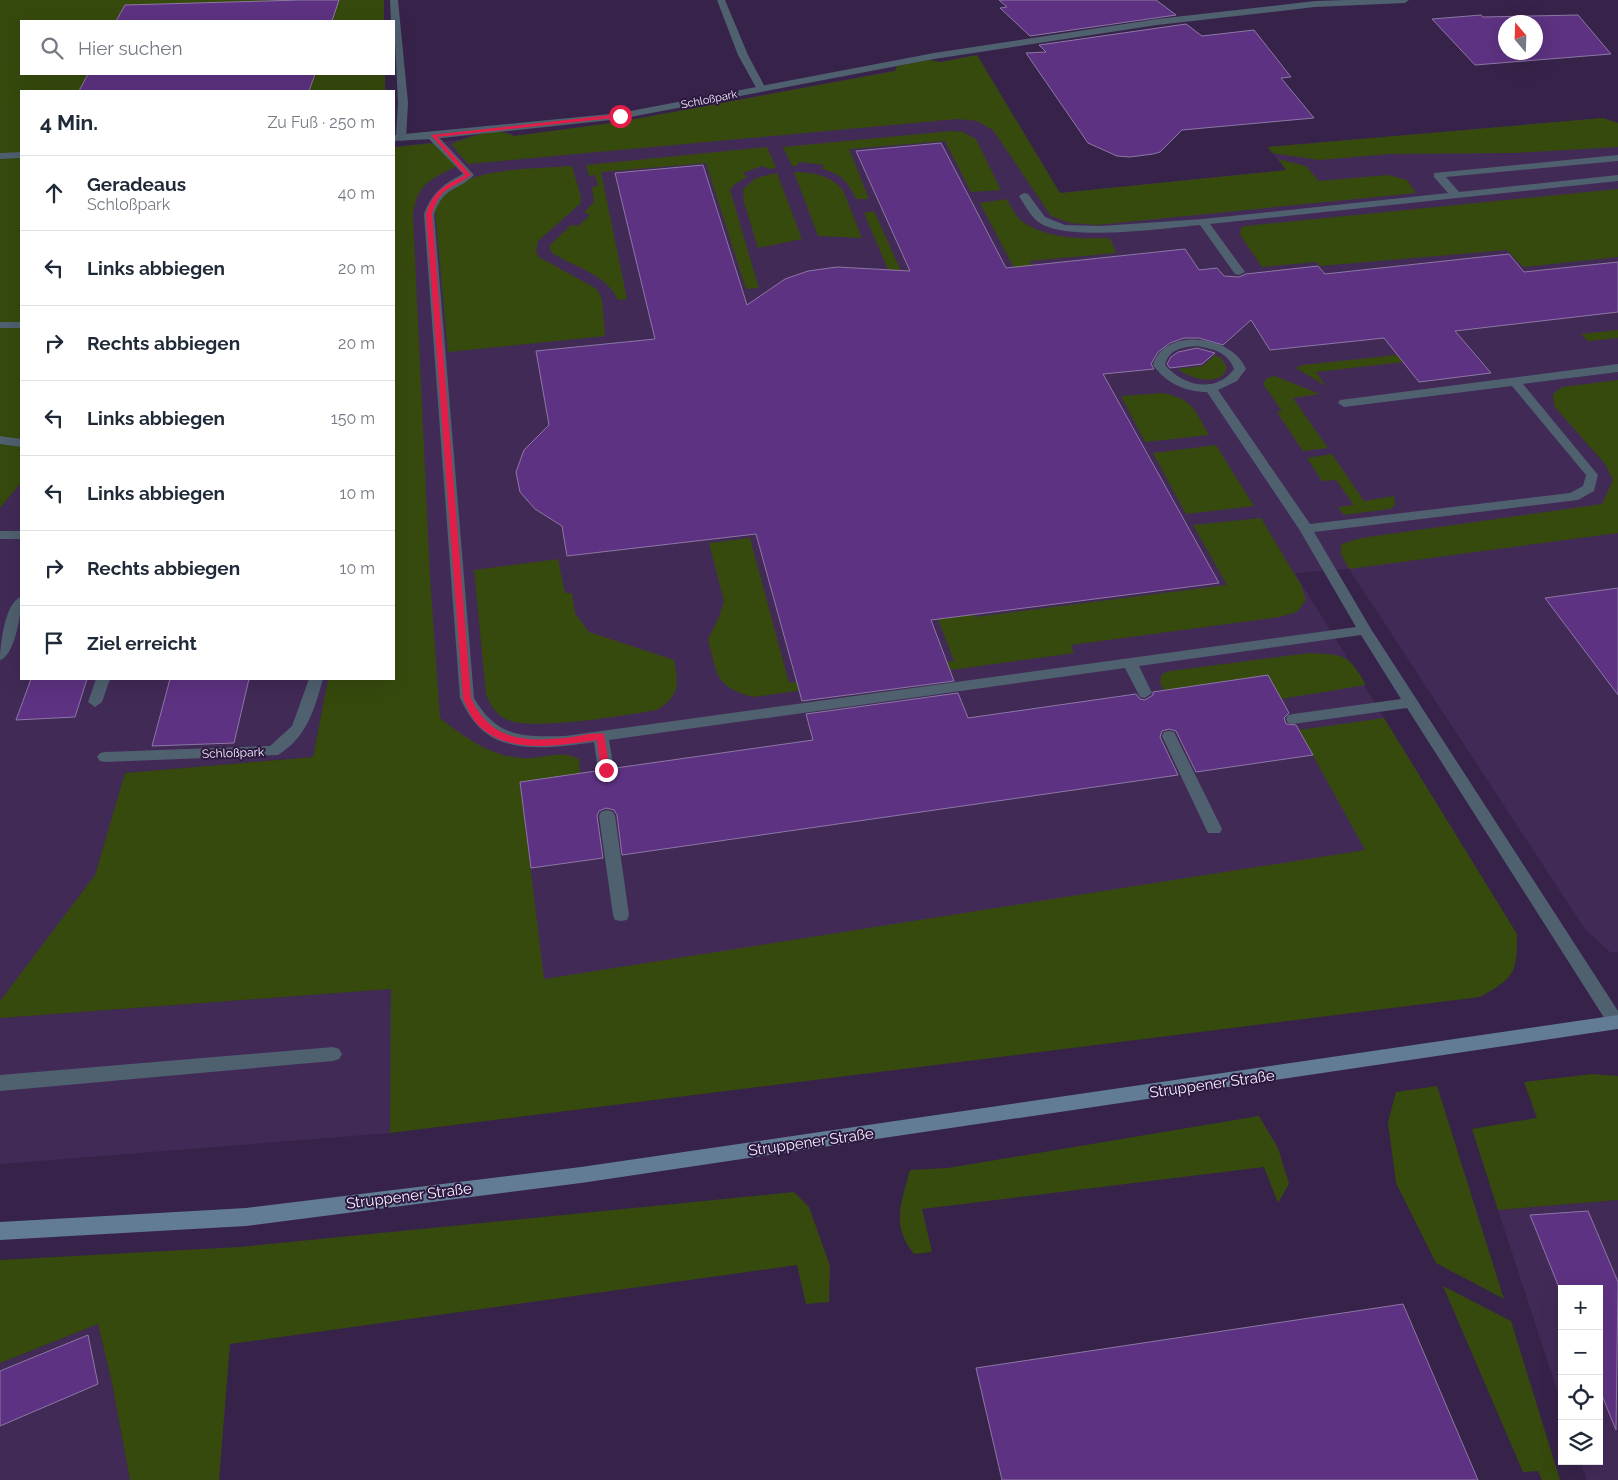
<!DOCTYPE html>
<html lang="de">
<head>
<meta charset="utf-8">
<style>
  body { margin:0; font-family:Raleway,sans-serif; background:#f2f2f3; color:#1f2937 }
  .controls { position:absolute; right:15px; bottom:15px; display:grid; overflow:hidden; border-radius:0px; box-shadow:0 5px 20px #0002 }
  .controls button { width:45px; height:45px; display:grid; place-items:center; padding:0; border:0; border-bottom:1px solid #e0e1e3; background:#fff; color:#1f2937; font:25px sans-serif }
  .compass { position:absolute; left:1498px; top:15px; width:45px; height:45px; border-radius:50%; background:#fff; box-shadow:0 5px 20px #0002; rotate:341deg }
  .stop { position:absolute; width:15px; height:15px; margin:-11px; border:4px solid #e11d48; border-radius:50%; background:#fff }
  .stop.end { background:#e11d48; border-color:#fff; box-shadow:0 1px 5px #0008 }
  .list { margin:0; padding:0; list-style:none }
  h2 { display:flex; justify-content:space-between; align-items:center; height:65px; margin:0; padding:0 20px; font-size:21px }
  h2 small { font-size:16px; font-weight:400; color:#747a83 }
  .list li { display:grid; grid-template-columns:32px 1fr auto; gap:15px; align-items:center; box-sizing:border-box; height:75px; padding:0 20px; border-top:1px solid #e0e1e3 }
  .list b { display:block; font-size:19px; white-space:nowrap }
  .list p { margin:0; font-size:16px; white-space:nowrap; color:#747a83 }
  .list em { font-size:16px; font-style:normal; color:#747a83 }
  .icon { flex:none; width:28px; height:28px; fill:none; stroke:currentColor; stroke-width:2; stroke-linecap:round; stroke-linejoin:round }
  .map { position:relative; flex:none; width:1618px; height:1480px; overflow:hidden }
  .search { position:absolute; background:#fff; box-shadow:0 5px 20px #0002; left:20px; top:20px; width:375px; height:55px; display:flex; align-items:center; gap:12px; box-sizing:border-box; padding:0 18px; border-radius:0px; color:#747a83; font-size:19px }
  .panel { position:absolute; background:#fff; box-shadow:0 5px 20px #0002; left:20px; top:90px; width:375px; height:590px; border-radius:0px }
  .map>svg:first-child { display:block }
  .built { fill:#422a57 }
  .green { fill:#364a0d }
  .building { fill:#5d3282; stroke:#8d77a4; fill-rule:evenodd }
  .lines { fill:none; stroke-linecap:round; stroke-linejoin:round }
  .service { fill:#4f606f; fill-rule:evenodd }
  .minor { fill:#4f606f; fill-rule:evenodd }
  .secondary { fill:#617c94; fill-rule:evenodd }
  .route { fill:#e11d48 }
  .labels { text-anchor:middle; stroke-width:4; stroke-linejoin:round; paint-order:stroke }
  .far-street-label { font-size:11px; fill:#f7f0ff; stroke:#2d193f }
  .street-label { font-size:12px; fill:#f7f0ff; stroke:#2d193f }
  .near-street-label { font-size:15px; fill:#f7f0ff; stroke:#2d193f }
</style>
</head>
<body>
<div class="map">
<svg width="1618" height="1480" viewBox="0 0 1618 1480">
  <rect width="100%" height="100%" fill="#37234a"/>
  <path class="built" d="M977,55L1060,193L1286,170L1268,147L1603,118L1618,123V952H1610L1585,929L1349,569L1295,573L1475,866L392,1041L390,1133L0,1164V1018L391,989L394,147L464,139L470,136L507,132L514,136L619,122Z
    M21,483V679H328L313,757L125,773L95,875L0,1001V508Z
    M1618,1200V1480H1587L1580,1461H1599V1289H1562V1405L1498,1210Z
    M98,1324L112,1383L130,1480H0V1363Z"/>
  <path class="green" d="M0,0H384V21H21V74H385V91H21V483L0,508Z
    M977,55L1060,193L1286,170L1278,159L1306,166L1319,181L1388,175L1407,180L1416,193L1096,225L1071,223L1051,216L993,130L977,121L957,119L468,164L451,144C469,137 496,126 514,136L619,122L895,71L897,66L929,60L941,62Z
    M1603,118L1618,123V147L1514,153L1390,154L1319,160L1272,153L1268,147Z
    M951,131L963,132L976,139L1001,190L971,192L945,141L849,149L869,199H856C848,182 842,174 822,169L824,165L799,162L797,166H792L783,147Z
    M435,143L457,166C431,179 417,184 413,215L430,576L440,718C465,738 496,760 530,758C548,757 562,750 579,759L580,773L520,782L544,979L1365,850L1299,730L1384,718L1517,934C1517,974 1515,977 1480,997L390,1133L391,989L0,1018V1001L95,875L125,773L313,757L328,679H394V147Z
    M767,147L776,168L770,169L762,166L743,173L747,177L735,184L730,190L759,288L746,289L706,163L601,172L627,299L618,300C606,273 574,268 551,252L549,246L571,225L578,226L590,215L584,212L594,202L592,187L598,186L595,175L589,176L586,165Z
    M572,166L581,197L580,204L538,241L536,252L539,257L597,289L602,299L605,336L448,352L435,209C438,204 441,197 446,193C474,167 535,169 572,166Z
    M794,172C813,172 830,175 843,190L862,238L818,236Z
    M777,173L802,239L758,248L744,202L743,189L756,178Z
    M1618,189V257L1523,267L1507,250L1320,266L1316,262L1262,267L1240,235L1241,228L1244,226Z
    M1007,199C1011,207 1016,217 1023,222C1048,239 1081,239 1110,238L1116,253L1030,261L1033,267L1015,270L980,203Z
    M874,211L902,273L890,274L864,213Z
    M1618,330V338L1588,341L1581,334Z
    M1406,354L1412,361L1316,372L1326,386L1296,368L1302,365Z
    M1215,355L1221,358L1227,367C1223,388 1189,379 1178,369L1203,366Z
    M1275,376L1320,394L1293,398L1328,448L1303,451L1277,412L1282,411L1263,384L1267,378Z
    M1618,380V533L1349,569L1341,554V544L1361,538L1602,504L1613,480L1605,464L1554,406L1553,394L1562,387Z
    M1163,393C1194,400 1194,409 1209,435L1145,442L1121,396Z
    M1216,445L1254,506L1186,514L1153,453Z
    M1332,454L1364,501L1394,496L1395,505L1390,509L1344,515L1338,507L1354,505L1336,480L1322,481L1307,458Z
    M1261,518L1301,585L1306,600L1297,612L1279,617L1071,645L1074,653L753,697C714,687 717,673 708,639L719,617L724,601L709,543L750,538L789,683L954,661L926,588L961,583L975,617L1227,585L1193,525Z
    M558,559L565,593H572L575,613L589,632L674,660C679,685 680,695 657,710C626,715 534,731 508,720C496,715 490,705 486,694L474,570Z
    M1309,653C1344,655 1348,653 1366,685L1281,699L1268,675L1164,690L1160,683L1162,674L1170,671Z
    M1592,1074L1618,1076V1200L1498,1210L1472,1129L1537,1118L1524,1082Z
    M1437,1086L1504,1299L1436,1263L1396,1183L1388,1122L1396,1092Z
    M1259,1116L1278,1148L1289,1184L1278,1203L1264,1167L922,1209L932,1252L914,1254C891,1226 901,1203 910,1170L948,1168Z
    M794,1192L809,1207L830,1266L829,1302L806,1304L797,1265L230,1344L219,1480H130L112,1383L98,1324L0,1363V1260L240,1247Z
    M1443,1286L1511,1321L1560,1480H1542L1538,1471L1523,1472Z"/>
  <path class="building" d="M301,0H339L332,21H116L125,5Z
    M999,0H1156L1176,15L1030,36L1000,8L1007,7Z
    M1481,15L1483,17L1578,15L1611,54L1475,65L1432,19ZM1506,22H1536V52H1506Z
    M1186,24L1202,36L1254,30L1291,77L1281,78L1314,118L1182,130L1160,152L1153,154L1130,157L1117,156L1088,143L1026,53L1046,52L1039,45Z
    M88,74H315L309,91H79Z
    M941,143L1006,268L1185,249L1199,270L1217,268L1224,276L1239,277L1246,274L1318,266L1325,274L1509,254L1524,272L1618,262V312L1455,331L1491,373L1419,382L1384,338L1270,350L1251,320L1223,345L1199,338H1184L1170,343L1158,352L1151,364L1154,369L1103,374L1219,583L931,620L954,681L802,701L756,534L567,556L562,526L535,509L520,492L516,472L524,450L549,425L536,351L655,339L615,173L703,165L747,305L785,279L808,271L837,267L910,271L856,151Z
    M1197,348L1215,353L1202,364L1170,368L1167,364L1171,357L1178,352Z
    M1618,588V695L1545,598Z
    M1268,675L1289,713L1284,718L1286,724L1296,725L1313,755L1196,772L1176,731L1169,729L1162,731L1160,737L1178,775L622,855L617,815L614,810L606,808L599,811L597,816L603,858L531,868L520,782L596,771L601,776H611L616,768L813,740L806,714L958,693L968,718L1136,694L1140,699L1145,700L1153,695V692Z
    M31,679H87L75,717L16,720Z
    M170,679H249L234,743L152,746Z
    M1588,1211L1618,1282L1616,1430L1599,1388V1289H1562V1295L1530,1215Z
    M1403,1304L1478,1480H1002L976,1368Z
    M88,1335L98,1384L0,1426V1371Z"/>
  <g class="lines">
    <path class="service" d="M390,0H398L408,103L406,138L401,141L396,138L398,103L394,21H391Z
      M717,0H725L748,55L766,89L764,91H758L738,55Z
      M428,134H436L474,175C457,192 445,185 434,214L474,698C497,738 523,737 565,736L1356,627L1299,529L1207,392C1185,392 1166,383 1153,365C1164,326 1233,335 1246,369L1237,381L1218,390L1310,524L1570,493L1583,486L1586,475L1512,386L1344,407L1338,403L1340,400L1618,364V372L1523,384L1598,475L1594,491L1578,500L1314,532L1371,629L1618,1011V1028L1610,1027L1407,708L1293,724L1288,723L1286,719L1288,715L1293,714L1401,699L1361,635L1139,666L1152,693L1145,698L1140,697L1125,668L609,740L614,770L611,774H601L598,770L594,742C559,747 507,756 479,727C471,719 465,708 460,698L424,214C432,193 443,184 463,174L428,138ZM1197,346C1213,349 1228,352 1234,369C1216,394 1183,386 1165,365C1169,349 1182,347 1197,346Z
      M1618,155V161L1446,177L1459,192L1618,175V181L1210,224L1245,272L1239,275L1235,274L1200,225C1165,228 1063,243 1037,221C1030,215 1024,204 1019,196L1024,193L1028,194L1045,217L1065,225L1101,226L1203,219L1448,193L1434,177V173Z
      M0,322H21V328H0Z
      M0,436L21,439V447L0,444Z
      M0,531H21V539H0Z
      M21,597C22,611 15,656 0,660C0,645 5,602 21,597Z
      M96,679H110L102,702L95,707L88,702Z
      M309,679H323C314,710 307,737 278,755L105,762L100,761L97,757L100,753L105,752L270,746L292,726Z
      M1169,731L1174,732L1176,736L1222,829L1220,833H1208L1206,829L1162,736L1164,732Z
      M607,810L613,812L615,816L629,915L627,920L621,921L615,920L613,915L599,816L601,812Z
      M333,1047L339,1049L342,1054L339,1059L333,1061L0,1091V1075Z"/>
    <path class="minor" d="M1346,0H1409L1405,3L1315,7L1157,25L934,59L620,119L432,139L394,141V135L620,113L934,53L1157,19L1315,1Z
      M21,152V158L0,159V153Z"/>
    <path class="secondary" d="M1618,1015V1029L581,1183L246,1226L0,1240V1222L246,1208L581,1167Z"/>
  </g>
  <path class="route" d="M620,114L622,117L437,137L471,175C450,191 441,185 432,214L471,698C490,740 523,742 565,738C577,737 592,732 604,734L610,770L606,772L601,770L597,740C562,745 514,754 484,730C473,722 468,710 463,698L426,214C434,190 443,187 465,175L431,135Z"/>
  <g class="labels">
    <g class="far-street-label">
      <text transform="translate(709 99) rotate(-11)" y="4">Schloßpark</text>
    </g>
    <g class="street-label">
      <text transform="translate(233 753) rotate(-2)" y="4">Schloßpark</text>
    </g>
    <g class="near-street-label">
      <text transform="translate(1212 1084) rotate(-8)" y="5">Struppener Straße</text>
      <text transform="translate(811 1142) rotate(-8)" y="5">Struppener Straße</text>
      <text transform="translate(409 1196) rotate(-7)" y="5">Struppener Straße</text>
    </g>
  </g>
</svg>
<div class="controls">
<button>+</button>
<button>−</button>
<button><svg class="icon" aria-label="locate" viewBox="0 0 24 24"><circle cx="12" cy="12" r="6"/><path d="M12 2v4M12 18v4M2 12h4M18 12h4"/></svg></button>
<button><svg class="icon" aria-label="layers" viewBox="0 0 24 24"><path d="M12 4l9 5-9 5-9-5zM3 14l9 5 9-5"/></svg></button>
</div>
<svg class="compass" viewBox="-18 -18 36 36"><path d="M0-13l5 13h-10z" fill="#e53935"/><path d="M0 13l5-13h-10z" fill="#747a83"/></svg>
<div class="stop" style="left:620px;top:116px"></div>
<div class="stop end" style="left:606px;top:770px"></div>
<div class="search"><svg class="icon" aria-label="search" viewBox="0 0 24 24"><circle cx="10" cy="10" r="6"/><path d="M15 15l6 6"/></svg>Hier suchen</div>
<section class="panel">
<h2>4 Min.<small>Zu Fuß · 250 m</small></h2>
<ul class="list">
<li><svg class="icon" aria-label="ahead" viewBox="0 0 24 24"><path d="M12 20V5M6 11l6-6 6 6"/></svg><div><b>Geradeaus</b><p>Schloßpark</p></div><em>40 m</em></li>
<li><svg class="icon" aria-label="left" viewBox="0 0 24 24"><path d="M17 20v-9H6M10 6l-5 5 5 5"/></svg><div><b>Links abbiegen</b></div><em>20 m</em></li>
<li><svg class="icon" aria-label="right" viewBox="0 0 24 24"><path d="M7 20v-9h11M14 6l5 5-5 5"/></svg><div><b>Rechts abbiegen</b></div><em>20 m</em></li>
<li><svg class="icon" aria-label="left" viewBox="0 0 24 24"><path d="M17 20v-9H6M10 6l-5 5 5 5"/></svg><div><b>Links abbiegen</b></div><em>150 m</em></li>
<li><svg class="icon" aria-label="left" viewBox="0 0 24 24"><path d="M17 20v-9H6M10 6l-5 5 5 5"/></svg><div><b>Links abbiegen</b></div><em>10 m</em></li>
<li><svg class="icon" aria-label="right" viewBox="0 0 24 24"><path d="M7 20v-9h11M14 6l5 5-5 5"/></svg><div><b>Rechts abbiegen</b></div><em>10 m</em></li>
<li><svg class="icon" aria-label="arrive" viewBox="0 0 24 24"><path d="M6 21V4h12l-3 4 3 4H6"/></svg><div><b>Ziel erreicht</b></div></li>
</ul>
</section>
</div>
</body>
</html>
